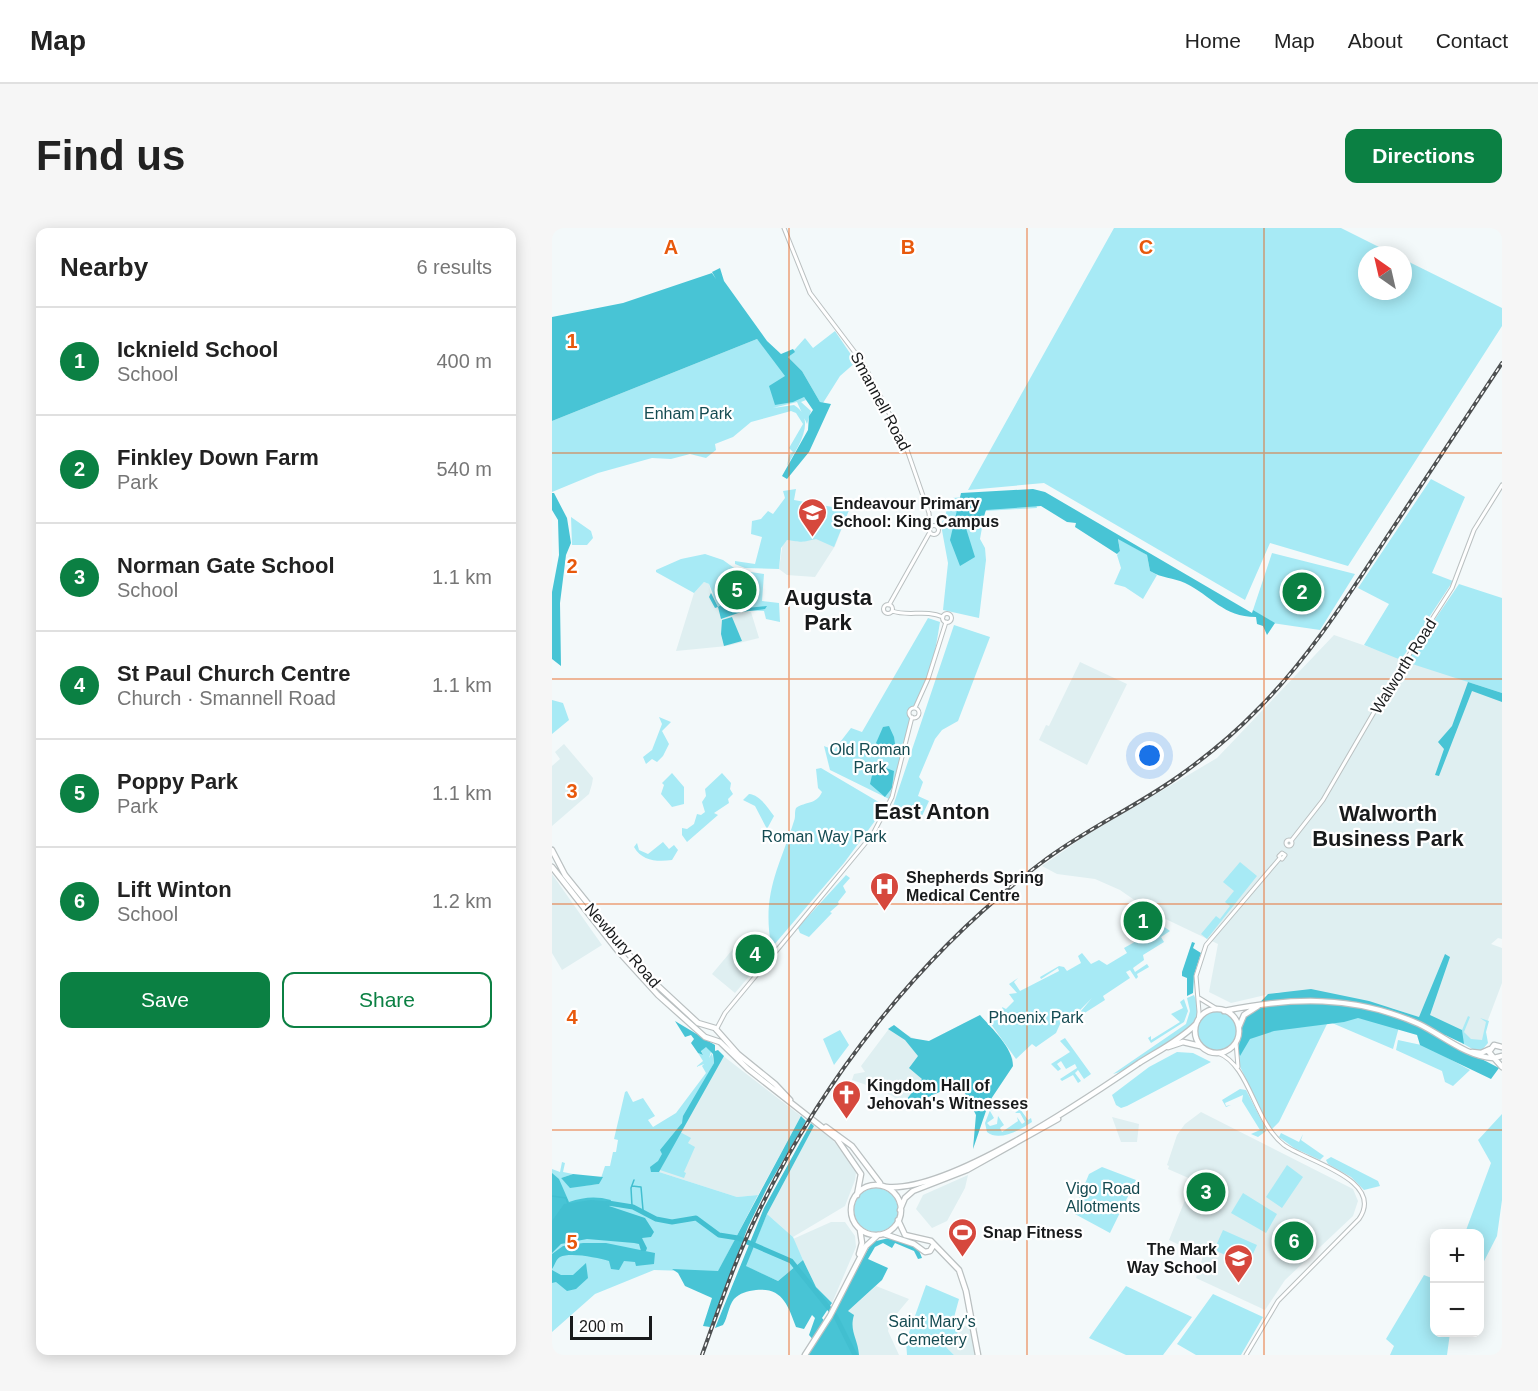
<!DOCTYPE html>
<html lang="en">
<head>
<meta charset="utf-8">
<style>
  body { margin:0; font-family:Helvetica,sans-serif; background:#f6f6f6; color:#222 }
  .controls { position:absolute; right:18px; bottom:18px; display:grid; overflow:hidden; border-radius:12px; box-shadow:0 3px 15px #0003 }
  .controls button { width:54px; height:54px; display:grid; place-items:center; padding:0; border:0; border-bottom:2px solid #e0e0e0; background:#fff; color:#222; font:30px sans-serif }
  .compass { position:absolute; left:806px; top:18px; width:54px; height:54px; border-radius:50%; background:#fff; box-shadow:0 3px 15px #0003; rotate:326deg }
  .scale { position:absolute; left:18px; bottom:15px; width:82px; box-sizing:border-box; padding-left:6px; border:3px solid #181a1b; border-top:0; font-size:16px; line-height:21px; white-space:nowrap; color:#181a1b; -webkit-text-stroke:4px #fff; paint-order:stroke }
  .you { position:absolute; left:598px; top:528px; width:21px; height:21px; margin:-15px; border:4px solid #fff; border-radius:50%; background:#1a73e8; box-shadow:0 0 0 9px #1a73e833 }
  .badge { display:grid; place-items:center; width:39px; height:39px; border-radius:50%; background:#0b8043; color:#fff; font-size:20px; font-weight:700 }
  .pin { position:absolute; translate:-50% -50%; border:3px solid #fff; box-shadow:0 2px 6px #0006 }
  .list { margin:0; padding:0; list-style:none }
  h2 { display:flex; justify-content:space-between; align-items:center; height:78px; margin:0; padding:0 24px; font-size:26px }
  h2 small { font-size:20px; font-weight:400; color:#767676 }
  .list li { display:grid; grid-template-columns:39px 1fr auto; gap:18px; align-items:center; box-sizing:border-box; height:108px; padding:0 24px; border-top:2px solid #e0e0e0 }
  .list b { display:block; font-size:22px; white-space:nowrap }
  .list p { margin:0; font-size:20px; white-space:nowrap; color:#767676 }
  .list em { font-size:20px; font-style:normal; color:#767676 }
  .actions { display:flex; gap:12px; padding:18px 24px }
  .actions a { flex:1; padding:14px 0; border:2px solid #0b8043; border-radius:12px; text-align:center; font-size:21px; color:#0b8043 }
  .actions .main { background:#0b8043; color:#fff }
  .map { position:relative; flex:none; width:950px; height:1127px; overflow:hidden; border-radius:12px }
  header { display:flex; align-items:center; gap:36px; box-sizing:border-box; height:84px; padding:0 30px; background:#fff; border-bottom:2px solid #e0e0e0 }
  header strong { font-size:28px }
  nav { display:flex; gap:33px; margin-inline-start:auto; font-size:21px }
  .intro { display:flex; align-items:center; justify-content:space-between; box-sizing:border-box; height:144px; padding:0 36px }
  h1 { margin:0; font-size:42px }
  .button { padding:15px 27px; border-radius:12px; background:#0b8043; color:#fff; font-size:21px; font-weight:700 }
  main { display:flex; gap:36px; padding:0 36px }
  aside { flex:1; background:#fff; border-radius:12px; box-shadow:0 3px 15px #0003 }
  .map>svg:first-child { display:block }
  .built { fill:#dfeff1 }
  .green { fill:#a7eaf5 }
  .forest { fill:#48c4d5 }
  .water { fill:#42bfd0 }
  .lines { fill:none; stroke-linecap:round; stroke-linejoin:round }
  .stream { stroke:#42bfd0; stroke-width:1.5 }
  .river { stroke:#42bfd0; stroke-width:5 }
  .tertiary-casing { stroke:#bac0c1; stroke-width:5 }
  .primary-casing { stroke:#bac0c1; stroke-width:7 }
  .tertiary { stroke:#fff; stroke-width:3 }
  .primary { stroke:#fff; stroke-width:4.5 }
  .rail-casing { stroke:#4d5051; stroke-width:4 }
  .rail { stroke:#fff; stroke-width:1.5; stroke-dasharray:4.5; stroke-linecap:butt }
  .grid { fill:none; stroke:#e8590c; stroke-width:1.5; stroke-opacity:0.55 }
  .labels { text-anchor:middle; stroke-width:4.5; stroke-linejoin:round; paint-order:stroke }
  .street-label { font-size:16px; fill:#181a1b; stroke:#fff }
  .park-label { font-size:16px; fill:#154b52; stroke:#fff }
  .poi-label { font-size:16px; font-weight:bold; fill:#181a1b; stroke:#fff; text-anchor:start }
  .district-label { font-size:22px; font-weight:bold; fill:#181a1b; stroke:#fff }
  .grid-label { font-size:20px; text-anchor:middle; font-weight:bold; fill:#e8590c; stroke:#fff; stroke-width:4.5; stroke-linejoin:round; paint-order:stroke }
</style>
</head>
<body>
<header>
<strong>Map</strong>
<nav><a>Home</a><a>Map</a><a>About</a><a>Contact</a></nav>
</header>
<div class="intro"><h1>Find us</h1><a class="button">Directions</a></div>
<main>
<aside>
<h2>Nearby<small>6 results</small></h2>
<ul class="list">
<li><span class="badge">1</span><div><b>Icknield School</b><p>School</p></div><em>400 m</em></li>
<li><span class="badge">2</span><div><b>Finkley Down Farm</b><p>Park</p></div><em>540 m</em></li>
<li><span class="badge">3</span><div><b>Norman Gate School</b><p>School</p></div><em>1.1 km</em></li>
<li><span class="badge">4</span><div><b>St Paul Church Centre</b><p>Church · Smannell Road</p></div><em>1.1 km</em></li>
<li><span class="badge">5</span><div><b>Poppy Park</b><p>Park</p></div><em>1.1 km</em></li>
<li><span class="badge">6</span><div><b>Lift Winton</b><p>School</p></div><em>1.2 km</em></li>
</ul>
<div class="actions"><a class="main">Save</a><a>Share</a></div>
</aside>
<div class="map">
<svg width="950" height="1127" viewBox="0 0 950 1127">
  <rect width="100%" height="100%" fill="#f3f9fa"/>
  <path class="built" d="M297,282L283,318L263,349L235,347L227,341L231,314Z
    M152,354L157,356L159,365L184,382L199,384L207,410L175,418L124,423L142,365Z
    M782,407L950,465V711L946,710L939,716L950,720V755L933,800V813L922,816L909,804L840,780L727,764L679,775L657,764L666,716L601,685L568,662L543,651L505,646L490,638L533,608L665,530Z
    M528,434L575,456L535,537L487,512L494,497L497,498Z
    M12,516L41,550L40,556L37,566L0,598V538L8,531L3,524Z
    M0,646L50,717L10,742L0,725Z
    M586,679L611,698L582,716L577,687Z
    M181,721L204,740L183,765L160,746Z
    M428,787L454,819L461,831V838L437,874L421,921L424,887L407,855L356,878L332,863L300,852L302,846L313,844L309,838L339,798L367,813H377Z
    M170,827L249,888L206,967L185,969L104,943Z
    M649,884L801,961L806,973L801,988L733,1052L713,1082L644,1050L651,1028L617,1012L641,952L616,941L617,938L615,937L625,907L633,896Z
    M560,889L587,896L585,914H569Z
    M262,898L280,911L298,933L304,945L303,952L293,978L241,1009L215,986Z
    M416,947L413,960L395,993L380,1000L364,981L371,967Z
    M279,994H293L303,1008L304,1019L280,1075L264,1059L241,1011Z
    M324,1058L357,1071L338,1094L336,1103L347,1127H259L296,1083Z
    M418,1096L424,1127H402L394,1119L409,1100Z"/>
  <path class="green" d="M562,0H789L843,27H815V63H851V31L950,80V98L796,338L718,315L693,372L492,255L416,262Z
    M283,103L304,134L288,148L271,175L268,174L250,143L236,129L253,110L261,120Z
    M205,111L237,148L254,172L249,174L259,183L255,196L245,174L221,180L242,177C266,192 245,220 235,238L237,227L241,224L237,220L251,196L244,185L239,183L199,194L181,209L163,216L164,222L154,230L138,226L119,231L100,230L46,245L0,264V193Z
    M879,251L913,269L880,345L901,353L849,432L812,417L837,376L806,360Z
    M244,261L242,272L297,282L282,319L264,311C246,315 251,314 235,312L229,320L227,341L193,340L183,336V333L203,336L210,309L199,306L200,293L209,291L216,283L221,286L233,270L231,263Z
    M481,264L485,280L433,283L428,311L433,320L434,332L427,390L391,382L396,335L389,297L400,270Z
    M19,289L39,303L41,310L35,317H20Z
    M566,310L595,327L598,343L605,347L591,371L573,359L562,356L569,340L565,327L568,323Z
    M720,325L803,346L768,402L720,395L701,382Z
    M153,326L171,332L185,342L212,346L210,373L227,375L228,394L214,391L212,383L183,382L179,369L166,379L157,356L152,354L142,365L104,344V342L129,331Z
    M907,356L950,370V465L854,434Z
    M376,390L388,394C383,425 378,458 358,483V492L337,571L278,542L272,518L282,522L299,500L310,504Z
    M402,397L438,409L406,493L390,502L383,511L367,549L371,554L366,568L377,573L370,588L341,578Z
    M0,472L11,475L17,492L0,506Z
    M107,489L119,494L110,503L117,516L111,528L105,534L100,531L94,536L91,529L100,522L110,496Z
    M269,540L330,576L331,582L292,635L221,718L219,717C210,665 227,640 242,593C244,588 242,585 244,580C254,573 264,577 270,564L266,560L264,541Z
    M120,545L132,559V576L120,579L109,566L112,557L110,555Z
    M170,545L179,555L178,561L181,566L176,571L177,575L162,585L166,587L135,614L130,607V600L135,601L142,596L145,586L149,587L153,584L150,574L154,568L153,561Z
    M197,566C208,567 215,579 222,588L215,601L203,578L191,572Z
    M111,614L117,621L122,617L126,622L120,632C105,634 90,633 82,619L85,615L87,622L96,626Z
    M688,634L705,648L655,711L649,706L664,688L668,691L678,678L673,674L682,663L671,654Z
    M294,647L298,650L291,658L294,664L286,674L287,676L278,684L280,685L257,709L248,705L246,700L250,695Z
    M611,698L618,703L609,709L612,714L591,727L592,732L581,740L583,744L595,736L597,739L585,746L586,749L584,751L578,742L574,744L578,750L551,768L553,772L531,786L529,783L540,770L528,782L509,794L504,805L484,819L480,816L464,831L436,792L451,782L450,779L454,781L462,773L457,766L465,765L457,756L466,750L462,754L468,763L507,743L506,740L489,751L488,749L507,738L512,739L515,743L529,735L526,728L530,725L539,736L547,732L555,737L575,725L572,720Z
    M642,767C645,774 648,785 643,794C637,805 572,845 561,846L634,796L638,783L635,770Z
    M632,771L636,783L632,794L599,815L596,810L599,808V812L628,794L619,786L631,780L628,774Z
    M645 803a20 20 0 1 1 40 0a20 20 0 1 1-40 0Z
    M785,785L847,799L841,821L780,795Z
    M916,788L918,789L912,804L919,811L930,812L934,794L928,790L937,793L934,804L936,815L930,822H922L910,815V802Z
    M775,789V796L727,894L720,901L710,886L685,832L688,803Z
    M288,802L297,817L282,837L271,811Z
    M513,810L539,846L532,851L526,842L523,845L529,853L526,855L521,847L510,853L508,851L525,840L523,836L514,841L509,833L505,836L509,841L506,843L499,836L518,824L508,813Z
    M846,812L874,818L918,842L901,858L893,854L890,843L844,822Z
    M154,818L159,824L157,830L160,825L162,835L104,943L185,969L206,967L166,1044L102,1042L43,1066L0,1104V948L5,950L0,946V941L8,944L10,934L13,935L11,944L21,946L9,950L18,959L47,956L53,938H58L61,924H64L66,912L62,911L73,864L75,863L81,874L91,870L103,888L96,892L101,899L124,885L154,845L150,838L152,836L144,839L151,833L146,825L151,827L149,822Z
    M625,824L641,825L659,834L575,878L569,880L564,877L560,867L597,839Z
    M688,861L694,862L713,899L714,903L706,909L699,906L708,902L690,873L691,867L673,875L674,878L679,877L674,879L670,872Z
    M440,877L444,880L438,883L442,890L435,895L438,898L445,896L446,888L452,897L448,900L450,904L466,893L465,889L470,896L473,894L468,885H463L468,881L476,892L479,890L480,894C468,902 447,914 435,904L433,895Z
    M950,886V972L945,1008L928,1041L927,1006L913,1005L939,935L926,912Z
    M128,904L139,910L136,915L143,919L132,944L134,945L132,950L108,942Z
    M729,905L747,914L751,906L749,912L772,928L768,932L742,920L727,909Z
    M779,929L826,953L828,958L812,962L799,949L776,936L774,932Z
    M735,937L751,949L730,980L714,969Z
    M550,939L584,952L558,1005L521,985L537,946Z
    M302 982a22 22 0 1 1 44 0a22 22 0 1 1-44 0Z
    M691,965L725,986L714,1005L679,985Z
    M215,986L241,1009L251,1032L226,1053L193,1038Z
    M671,1002L705,1017L696,1037L662,1022Z
    M872,1047L882,1051V1104L898,1105L895,1127H838L842,1118L834,1111Z
    M374,1057L407,1071L401,1093L409,1100L394,1119L402,1127H355L354,1113Z
    M574,1058L640,1089L611,1127H574L537,1110Z
    M661,1066L711,1089L689,1127H644L625,1116Z"/>
  <path class="forest" d="M168,40L172,53L215,113L229,126L241,121L243,124L236,129L250,143L268,174L279,176L257,224L235,251L230,248L256,202L257,188L261,182L252,169L241,174L223,177L217,158L233,148L205,111L0,193V89L71,75L160,45L164,51L160,44Z
    M481,261L493,264L700,385L701,382L723,395L715,407L711,398L705,396L704,389C671,389 660,368 633,355C622,350 609,350 598,343L595,327L566,311L568,323L565,326L523,299L524,295L515,294L489,278L434,282L432,288L415,289L413,297L423,329L408,338L398,312L409,265Z
    M0,265H2L15,290L19,315L14,327L8,375L9,438L0,431V364L7,327L6,292L0,282Z
    M159,365L166,379L177,371L179,365L185,369V381L215,378L213,381L189,384L169,391L166,379L163,380L157,369Z
    M180,389L190,413L172,418L169,406L170,392Z
    M916,454L950,465V474L920,463L887,548L883,547L892,521L886,514L900,498Z
    M337,498L342,509L345,529L338,527L324,515L331,499Z
    M334,540L342,543L340,560L333,569L318,556L321,543Z
    M640,714L643,715L641,720L649,725L642,747L641,765L635,768V750L630,748V744Z
    M893,726L898,729L878,787L910,802L912,816L893,807L895,813L947,840L939,851L868,817L865,807L806,790L792,794L722,803L698,811L688,828L686,824L691,792L716,766L759,761L817,773L867,789Z
    M428,787C439,800 461,819 461,838L437,874L421,921L424,887L408,855L356,878L352,875L370,851L357,840L366,828L353,812L336,801L342,797L359,810L377,813Z
    M123,793L163,817V823L166,822L172,828L107,944H99L98,939L106,933L110,926L108,922L130,895L131,888L162,835L161,826L154,819L149,823L151,827L146,825L139,815L142,811L139,807L133,809Z
    M249,888L254,893L215,960L196,999L158,1099L151,1098L160,1070L133,1058L126,1045L120,1041L166,1043Z
    M259,895L262,898L215,986L194,1038L226,1053L251,1032L264,1059L280,1075L270,1090L275,1096L320,1014L337,1010L366,1020L370,1030L366,1031L362,1023L343,1015L340,1020L331,1015L323,1019L316,1031L336,1040L330,1052L296,1083L302,1087C297,1103 306,1111 307,1127H255L263,1114L257,1107L263,1090L260,1087L252,1101L244,1099C236,1077 230,1059 204,1062C195,1063 188,1065 182,1071C176,1079 176,1089 171,1097L163,1100L212,980Z
    M0,945L7,951L17,974C32,969 44,968 59,972L57,978L0,994Z
    M21,946L51,949L47,956L18,960L9,950Z
    M31,1015H54L103,1025L102,1036L84,1038L83,1034L72,1033L67,1042L59,1041L57,1033C46,1030 19,1024 8,1029C4,1031 3,1037 0,1041V1026L11,1018Z
    M34,1035L36,1050L24,1061L15,1063L4,1054L0,1055V1042L9,1047H21Z"/>
  <path class="water" d="M39,972L62,974L57,978L93,990L102,1004L99,1009L90,1010L95,1020L94,1023H89L87,1016L82,1015L35,1011L9,1016L0,1025V993L12,976Z"/>
  <g class="lines">
    <path class="stream" d="M80,958L89,959L91,982
      M0,968L14,970L16,976
      M80,978L79,960L82,952"/>
    <path class="river" d="M56,975L81,979L104,991L120,994L144,990L167,1007L186,1010L239,1033L284,1089L303,1127"/>
    <defs>
      <path id="tertiary" d="M232,0L258,65L311,135L353,216L377,285L378,299
        M377.5 302a4.5 4.5 0 1 1 9 0a4.5 4.5 0 1 1-9 0Z
        M331.5 381a4.5 4.5 0 1 1 9 0a4.5 4.5 0 1 1-9 0Z
        M337,377L378,304
        M340,383C357,389 373,381 391,389
        M390.5 390a4.5 4.5 0 1 1 9 0a4.5 4.5 0 1 1-9 0Z
        M357 485a5 5 0 1 1 10 0a5 5 0 1 1-10 0Z
        M363,480L376,451L394,394
        M734 615a3 3 0 1 1 6 0a3 3 0 1 1-6 0Z
        M739,613L771,572L839,455L900,360L922,302L950,257
        M730,625L733,627L730,631L727,628Z
        M647,770L665,781
        M646,793L647,784L644,748L654,717L728,630
        M164,802L173,785L321,606L340,569L360,489
        M684,814L686,839
        M666,825C698,837 702,894 732,917C754,933 834,952 807,991L726,1073L694,1127"/>
      <path id="primary" d="M0,622L13,647L91,744L146,795L163,800L186,826L223,856L238,872
        M0,639L66,723L106,767L153,809L168,814L196,841L285,911L309,946L305,967
        M643 803a22 22 0 1 1 44 0a22 22 0 1 1-44 0Z
        M672,783C740,769 802,767 867,796C890,807 915,829 941,830
        M687,799L692,787L706,778
        M616,819L631,814L648,818
        M950,819L942,817L937,824L942,830L950,828
        M920,824L929,825L938,821
        M942,830L950,839
        M274,899L300,918L328,955
        M299 982a25 25 0 1 1 50 0a25 25 0 1 1-50 0Z
        M335,959C398,964 534,871 587,835C606,823 628,812 644,796
        M348,982L353,970L361,963L415,942L506,891
        M346,992L353,1007L379,1013L407,1042L414,1063L426,1127
        M332,1006L362,1016L373,1024L378,1023L381,1018
        M307,1026L310,1015L308,1002
        M253,1127L278,1088L314,1018L326,1007"/>
    </defs>
    <use href="#tertiary" class="tertiary-casing"/>
    <use href="#primary" class="primary-casing"/>
    <use href="#tertiary" class="tertiary"/>
    <use href="#primary" class="primary"/>
    <defs>
      <path id="rail" d="M150,1127C167,1080 183,1032 205,987C270,852 368,726 489,635C532,602 582,580 627,548C655,528 682,506 706,481C755,432 793,373 831,315C871,255 910,195 950,135"/>
    </defs>
    <use href="#rail" class="rail-casing"/>
    <use href="#rail" class="rail"/>
  </g>
  <path class="grid" d="M237,0V1127M475,0V1127M712,0V1127M0,225H950M0,451H950M0,676H950M0,902H950"/>
  <defs>
    <symbol id="school-pin" viewBox="-11 -11 22 30"><path d="M0 17L-7.5 6A9.5 9.5 0 1 1 7.5 6Z" fill="#d6483d" stroke="#fff"/><path d="M0-5L7-2L0 1L-7-2ZM-4 1L0 2.5L4 1V4Q0 6-4 4Z" fill="#fff"/></symbol>
    <symbol id="hospital-pin" viewBox="-11 -11 22 30"><path d="M0 17L-7.5 6A9.5 9.5 0 1 1 7.5 6Z" fill="#d6483d" stroke="#fff"/><path d="M-5-5h3v3.5h4V-5h3V5h-3V1.5h-4V5h-3Z" fill="#fff"/></symbol>
    <symbol id="church-pin" viewBox="-11 -11 22 30"><path d="M0 17L-7.5 6A9.5 9.5 0 1 1 7.5 6Z" fill="#d6483d" stroke="#fff"/><path d="M-1.2-6h2.4v3.5h3.3v2.4h-3.3V6h-2.4V-.1h-3.3v-2.4h3.3Z" fill="#fff"/></symbol>
    <symbol id="stadium-pin" viewBox="-11 -11 22 30"><path d="M0 17L-7.5 6A9.5 9.5 0 1 1 7.5 6Z" fill="#d6483d" stroke="#fff"/><path d="M0-5a6.5 5 0 1 0 0 10a6.5 5 0 1 0 0-10ZM-3.5-1.8h7v3.6h-7Z" fill="#fff"/></symbol>
  </defs>
  <g fill-rule="evenodd">
    <use href="#school-pin" x="244" y="268" width="33" height="45"/>
    <use href="#hospital-pin" x="316" y="642" width="33" height="45"/>
    <use href="#church-pin" x="278" y="850" width="33" height="45"/>
    <use href="#stadium-pin" x="394" y="988" width="33" height="45"/>
    <use href="#school-pin" x="670" y="1014" width="33" height="45"/>
  </g>
  <g class="labels">
    <g class="street-label">
      <text transform="translate(329 173) rotate(62)" y="6">Smannell Road</text>
      <text transform="translate(851 438) rotate(-58)" y="6">Walworth Road</text>
      <text transform="translate(71 717) rotate(49)" y="6">Newbury Road</text>
    </g>
    <g class="park-label">
      <text x="136" y="191">Enham Park</text>
      <text x="318" y="527">Old Roman<tspan x="318" dy="18">Park</tspan></text>
      <text x="272" y="614">Roman Way Park</text>
      <text x="484" y="795">Phoenix Park</text>
      <text x="551" y="966">Vigo Road<tspan x="551" dy="18">Allotments</tspan></text>
      <text x="380" y="1099">Saint Mary's<tspan x="380" dy="18">Cemetery</tspan></text>
    </g>
    <g class="poi-label">
      <text x="281" y="281">Endeavour Primary<tspan x="281" dy="18">School: King Campus</tspan></text>
      <text x="354" y="655">Shepherds Spring<tspan x="354" dy="18">Medical Centre</tspan></text>
      <text x="315" y="863">Kingdom Hall of<tspan x="315" dy="18">Jehovah's Witnesses</tspan></text>
      <text x="431" y="1010">Snap Fitness</text>
      <text x="665" y="1027" text-anchor="end">The Mark<tspan x="665" dy="18">Way School</tspan></text>
    </g>
    <g class="district-label">
      <text x="276" y="377">Augusta<tspan x="276" dy="25">Park</tspan></text>
      <text x="380" y="591">East Anton</text>
      <text x="836" y="593">Walworth<tspan x="836" dy="25">Business Park</tspan></text>
    </g>
  </g>
  <g class="grid-label">
    <text x="119" y="26">A</text>
    <text x="356" y="26">B</text>
    <text x="594" y="26">C</text>
    <text x="20" y="120">1</text>
    <text x="20" y="345">2</text>
    <text x="20" y="570">3</text>
    <text x="20" y="796">4</text>
    <text x="20" y="1021">5</text>
  </g>
</svg>
<div class="controls">
<button>+</button>
<button>−</button>
</div>
<svg class="compass" viewBox="-18 -18 36 36"><path d="M0-13l5 13h-10z" fill="#e53935"/><path d="M0 13l5-13h-10z" fill="#767676"/></svg>
<div class="scale">200 m</div>
<div class="you"></div>
<div class="pin badge" style="left:591px;top:693px">1</div>
<div class="pin badge" style="left:750px;top:364px">2</div>
<div class="pin badge" style="left:654px;top:964px">3</div>
<div class="pin badge" style="left:203px;top:726px">4</div>
<div class="pin badge" style="left:185px;top:362px">5</div>
<div class="pin badge" style="left:742px;top:1013px">6</div>
</div>
</main>
</body>
</html>
